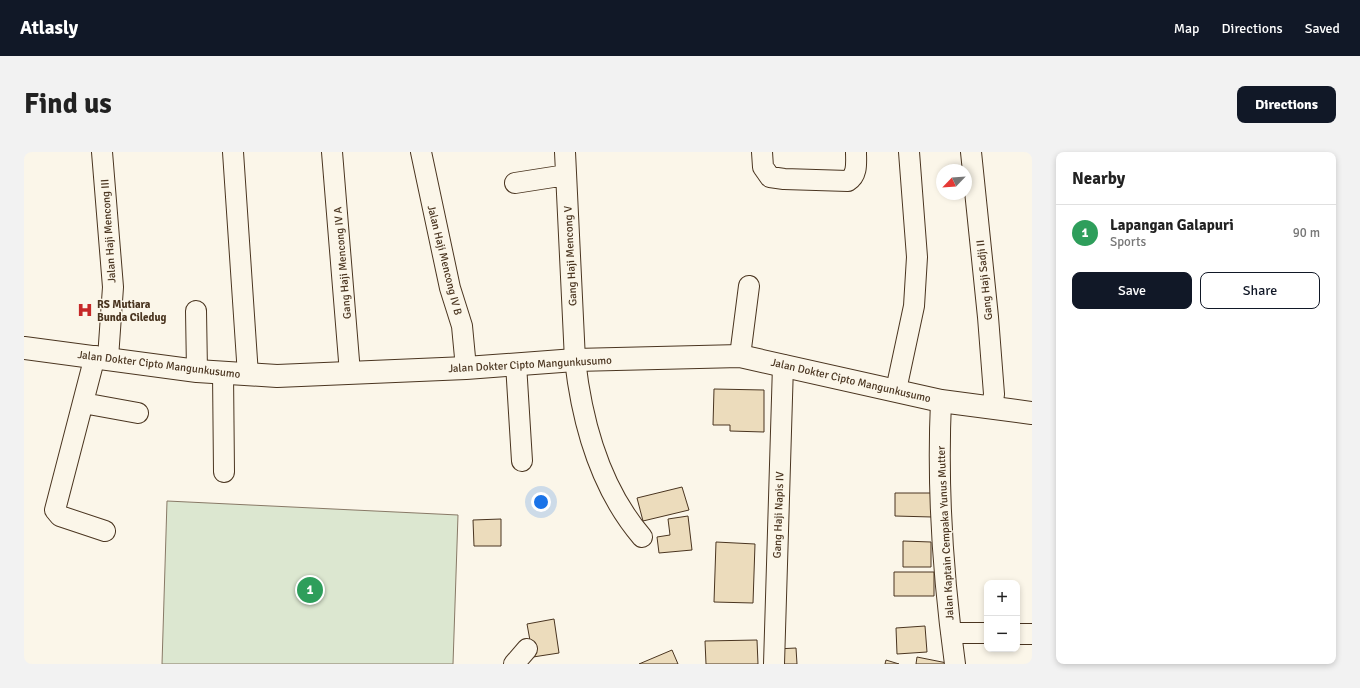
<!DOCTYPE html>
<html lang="en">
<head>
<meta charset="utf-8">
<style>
  body { margin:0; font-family:Signika,sans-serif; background:#f2f2f2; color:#222 }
  .controls { position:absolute; right:12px; bottom:12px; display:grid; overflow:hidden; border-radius:8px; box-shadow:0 2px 6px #0003 }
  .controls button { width:36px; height:36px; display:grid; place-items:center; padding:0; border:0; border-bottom:1px solid #e0e0e0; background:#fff; color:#222; font:20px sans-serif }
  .compass { position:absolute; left:912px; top:12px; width:36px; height:36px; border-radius:50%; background:#fff; box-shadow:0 2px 6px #0003; rotate:245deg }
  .you { position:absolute; left:517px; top:350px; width:14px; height:14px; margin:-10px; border:3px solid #fff; border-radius:50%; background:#1a73e8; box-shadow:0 0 0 6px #1a73e833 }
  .badge { display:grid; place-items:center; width:26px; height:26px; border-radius:50%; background:#111827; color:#fff; font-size:13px; font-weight:700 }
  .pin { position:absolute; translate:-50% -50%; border:2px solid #fff; box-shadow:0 1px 4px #0006 }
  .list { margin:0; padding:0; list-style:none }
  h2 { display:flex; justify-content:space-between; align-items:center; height:52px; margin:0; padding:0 16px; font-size:17px }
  h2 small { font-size:13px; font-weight:400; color:#767676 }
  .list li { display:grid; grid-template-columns:26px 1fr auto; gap:12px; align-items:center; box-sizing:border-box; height:56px; padding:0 16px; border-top:1px solid #e0e0e0 }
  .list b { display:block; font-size:15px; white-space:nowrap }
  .list p { margin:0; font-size:13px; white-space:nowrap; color:#767676 }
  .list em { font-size:13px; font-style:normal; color:#767676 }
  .actions { display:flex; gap:8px; padding:12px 16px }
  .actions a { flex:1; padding:9px 0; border:1px solid #111827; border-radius:8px; text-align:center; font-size:14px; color:#111827 }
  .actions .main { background:#111827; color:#fff }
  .map { position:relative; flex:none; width:1008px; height:512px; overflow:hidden; border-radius:8px }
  header { display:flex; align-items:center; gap:24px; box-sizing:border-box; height:56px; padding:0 20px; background:#111827; color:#fff }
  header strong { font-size:19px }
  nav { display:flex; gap:22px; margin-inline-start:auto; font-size:14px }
  .intro { display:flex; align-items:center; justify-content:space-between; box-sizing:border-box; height:96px; padding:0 24px }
  h1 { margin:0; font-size:28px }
  .button { padding:10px 18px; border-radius:8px; background:#111827; color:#fff; font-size:14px; font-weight:700 }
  main { display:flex; gap:24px; padding:0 24px }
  aside { flex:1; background:#fff; border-radius:8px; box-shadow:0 2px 6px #0003 }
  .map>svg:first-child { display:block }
  .green { fill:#dce7d0; stroke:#887966 }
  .building { fill:#ecdcbc; stroke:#4a3520 }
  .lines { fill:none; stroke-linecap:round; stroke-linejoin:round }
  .minor-casing { stroke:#4a3520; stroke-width:22 }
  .major-casing { stroke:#4a3520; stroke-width:24 }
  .minor { stroke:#fbf6e9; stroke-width:20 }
  .major { stroke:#fbf6e9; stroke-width:22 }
  .labels { text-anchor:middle; stroke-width:3; stroke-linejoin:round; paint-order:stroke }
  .street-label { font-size:11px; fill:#4a3520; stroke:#fbf6e9 }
  .poi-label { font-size:11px; font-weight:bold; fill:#4a3520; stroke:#fbf6e9; text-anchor:start }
</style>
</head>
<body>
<header>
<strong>Atlasly</strong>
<nav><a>Map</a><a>Directions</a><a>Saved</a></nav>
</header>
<div class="intro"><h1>Find us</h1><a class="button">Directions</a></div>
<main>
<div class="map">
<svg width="1008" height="512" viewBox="0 0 1008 512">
  <rect width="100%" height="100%" fill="#fbf6e9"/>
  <path class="green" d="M143,349L434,363L429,512H138Z"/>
  <path class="building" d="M690,237L740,238V280L706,279V273H689Z
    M658,335L665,358L619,369L613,346Z
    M871,341H908V365L871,364Z
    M664,364L668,398L635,401L633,385L646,383L644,367Z
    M477,367V394H450L449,368Z
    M879,389L907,390V415H879Z
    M692,390L731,392L729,451L690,450Z
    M870,420H910V444H870Z
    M530,467L535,501L509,505L503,472Z
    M901,474L903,500L873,502L872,476Z
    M733,488L734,512H682L681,489Z
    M772,496L773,512H753L752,497Z
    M648,498L654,512H615Z
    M893,505L923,511L922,512H892Z
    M862,508L875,512H861Z"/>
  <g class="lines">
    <defs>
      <path id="minor" d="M78,0L89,135L84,206
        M209,0L224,223
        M308,0L326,221
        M397,0L426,136L438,174L442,216
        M541,0L551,208C558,270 576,336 618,385
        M738,0L739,15L746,25L760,27L824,29C834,23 832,10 832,0
        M947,0L964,165L970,242L968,256
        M491,31L542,23
        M172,159L173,219
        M71,204L31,358L36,364L81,379
        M716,204L725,134
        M492,212L498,309
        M199,221L200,320
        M872,238L890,154L893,105L885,0
        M917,249C913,336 919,425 931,512
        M59,251L114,261
        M927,481H963
        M993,482H1008
        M490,512L503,497
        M750,512L759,213"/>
      <path id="major" d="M0,196L173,219L253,224L442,216L551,208L716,204L917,249L1008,261"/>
    </defs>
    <use href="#minor" class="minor-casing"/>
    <use href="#major" class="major-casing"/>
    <use href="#minor" class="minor"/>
    <use href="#major" class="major"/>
  </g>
  <defs>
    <symbol id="hospital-bare" viewBox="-9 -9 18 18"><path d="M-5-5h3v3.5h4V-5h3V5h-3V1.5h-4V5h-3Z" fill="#c62828" stroke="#fbf6e9" stroke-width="2.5" paint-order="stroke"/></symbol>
  </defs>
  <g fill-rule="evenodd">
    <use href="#hospital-bare" x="50" y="147" width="22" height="22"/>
  </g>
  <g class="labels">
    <g class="street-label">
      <text transform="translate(84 79) rotate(-94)" y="4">Jalan Haji Mencong III</text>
      <text transform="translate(546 104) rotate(-93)" y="4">Gang Haji Mencong V</text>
      <text transform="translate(421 108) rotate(76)" y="4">Jalan Haji Mencong IV B</text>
      <text transform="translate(318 111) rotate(-95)" y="4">Gang Haji Mencong IV A</text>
      <text transform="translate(960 128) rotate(-96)" y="4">Gang Haji Sadji II</text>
      <text transform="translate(135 212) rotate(7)" y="4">Jalan Dokter Cipto Mangunkusumo</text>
      <text transform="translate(506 212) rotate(-3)" y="4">Jalan Dokter Cipto Mangunkusumo</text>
      <text transform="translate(827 228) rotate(13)" y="4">Jalan Dokter Cipto Mangunkusumo</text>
      <text transform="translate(754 363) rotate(-88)" y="4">Gang Haji Napis IV</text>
      <text transform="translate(921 381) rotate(-93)" y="4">Jalan Kaptain Cempaka Yunus Mutter</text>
    </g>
    <g class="poi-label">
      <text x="73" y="156">RS Mutiara<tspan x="73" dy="13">Bunda Ciledug</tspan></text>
    </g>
  </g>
</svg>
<div class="controls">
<button>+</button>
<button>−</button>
</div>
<svg class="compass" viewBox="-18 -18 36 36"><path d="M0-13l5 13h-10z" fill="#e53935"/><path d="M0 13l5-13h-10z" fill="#767676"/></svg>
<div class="you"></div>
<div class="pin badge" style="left:286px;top:438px;background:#2e9e5b">1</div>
</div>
<aside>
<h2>Nearby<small></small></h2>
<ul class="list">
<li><span class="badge" style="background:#2e9e5b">1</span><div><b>Lapangan Galapuri</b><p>Sports</p></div><em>90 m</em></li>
</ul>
<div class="actions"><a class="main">Save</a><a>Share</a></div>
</aside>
</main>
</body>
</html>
